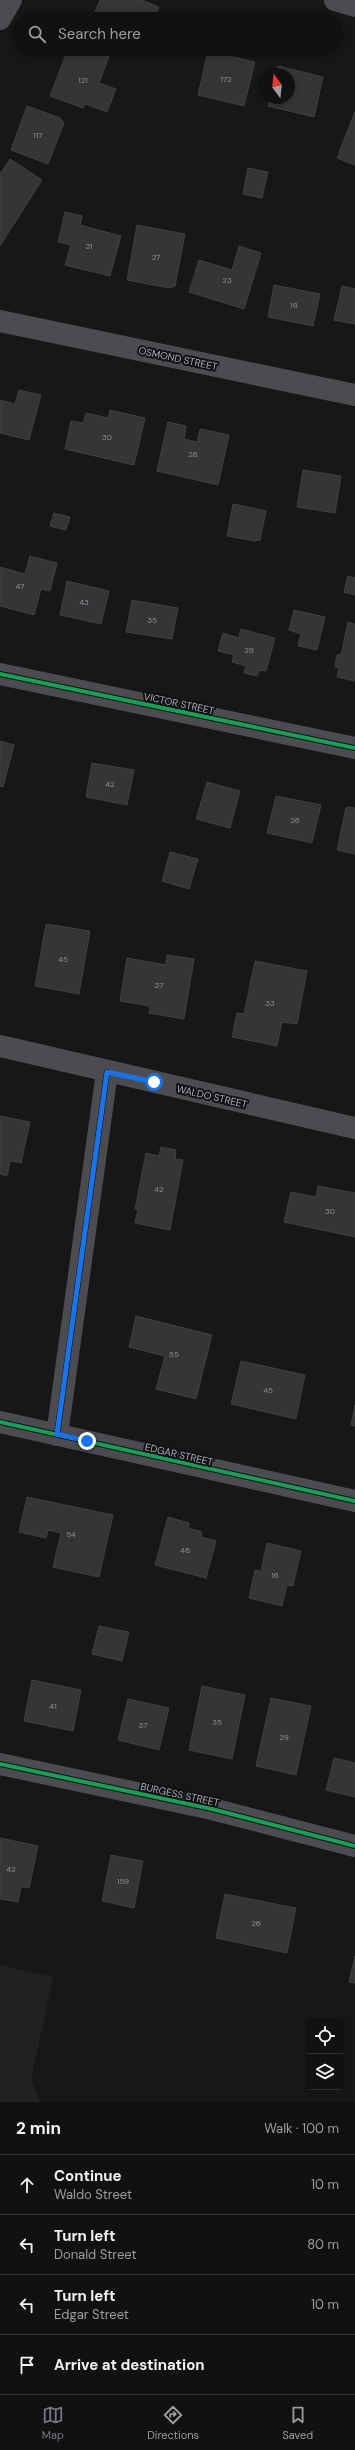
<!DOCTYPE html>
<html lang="en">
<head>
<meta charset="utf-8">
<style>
  body { margin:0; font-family:"DM Sans",sans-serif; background:#1e1f1f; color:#f1f3f6 }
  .controls { position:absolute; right:12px; bottom:12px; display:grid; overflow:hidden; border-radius:4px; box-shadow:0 2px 6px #0003 }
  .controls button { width:36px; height:36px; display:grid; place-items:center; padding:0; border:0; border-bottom:1px solid #303131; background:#111; color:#f1f3f6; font:20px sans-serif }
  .compass { position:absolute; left:259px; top:68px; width:36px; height:36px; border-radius:50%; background:#111; box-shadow:0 2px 6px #0003; rotate:345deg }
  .stop { position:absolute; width:12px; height:12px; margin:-9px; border:3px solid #1a73e8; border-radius:50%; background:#fff }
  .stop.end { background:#1a73e8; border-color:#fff; box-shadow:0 1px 4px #0008 }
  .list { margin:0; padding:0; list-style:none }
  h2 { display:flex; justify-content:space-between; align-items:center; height:52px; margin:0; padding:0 16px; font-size:17px }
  h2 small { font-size:13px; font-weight:400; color:#9c9d9f }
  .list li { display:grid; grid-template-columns:26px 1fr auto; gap:12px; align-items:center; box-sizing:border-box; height:60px; padding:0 16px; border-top:1px solid #303131 }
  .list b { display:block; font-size:15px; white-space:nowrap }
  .list p { margin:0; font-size:13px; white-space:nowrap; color:#9c9d9f }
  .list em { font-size:13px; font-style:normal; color:#9c9d9f }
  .icon { flex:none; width:22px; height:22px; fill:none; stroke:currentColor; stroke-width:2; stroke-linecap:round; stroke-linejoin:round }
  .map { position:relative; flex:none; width:355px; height:2102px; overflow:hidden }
  .search { position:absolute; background:#111; box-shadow:0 2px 6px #0003; left:12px; right:12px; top:12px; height:44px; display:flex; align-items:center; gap:10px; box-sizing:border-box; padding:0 14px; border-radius:22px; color:#9c9d9f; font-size:15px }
  .sheet { height:292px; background:#111 }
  nav { display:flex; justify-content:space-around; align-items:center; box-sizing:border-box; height:56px; border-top:1px solid #303131; background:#111; font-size:11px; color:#9c9d9f }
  nav a { display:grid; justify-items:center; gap:2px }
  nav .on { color:#757880 }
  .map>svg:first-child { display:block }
  .built { fill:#212123 }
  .building { fill:#353536; stroke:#3f4043 }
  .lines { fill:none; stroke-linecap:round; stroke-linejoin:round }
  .street { stroke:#4b4c50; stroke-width:22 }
  .cycleway-casing { stroke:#111113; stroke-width:6 }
  .cycleway { stroke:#1a9f57; stroke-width:4 }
  .route { stroke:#1a73e8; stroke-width:5 }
  .labels { text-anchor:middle; stroke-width:4; stroke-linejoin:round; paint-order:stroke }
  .number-label { font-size:8px; fill:#8b8f98 }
  .street-label { font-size:10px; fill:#a8adb8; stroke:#111113 }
</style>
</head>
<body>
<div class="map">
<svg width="355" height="2102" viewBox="0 0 355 2102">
  <rect width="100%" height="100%" fill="#171717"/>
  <path class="built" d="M0,1965L53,1977L31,2080L40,2102H0Z"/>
  <path class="building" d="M100,0H142L159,7L154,19H92Z
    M68,49H87L109,57L99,83L116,89L107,112L85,104L83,108L50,96Z
    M208,51L255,62L244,106L198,95Z
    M278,66L323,77L314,117L268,106L270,98H289V74H276Z
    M27,106L60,118L64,123L48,164L11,150Z
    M355,112V165L337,158Z
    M10,159L42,180L0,246V174Z
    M248,168L268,172L262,198L243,194Z
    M65,212L82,216L80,225L121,236L110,276L65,265L71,245L58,242Z
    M137,225L185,234L175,286L169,288L127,280Z
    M239,246L261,253L244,309L189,292L199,260L232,270Z
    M274,285L320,294L313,326L268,317Z
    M342,286L355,289V324L334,320Z
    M19,390L41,395L29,440L0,433V400L15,404Z
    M110,410L145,418L134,465L65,449L71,421L83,423L86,413L108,418Z
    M168,422L186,426L184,439L197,442L200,429L229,435L218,485L157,471Z
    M303,470L341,476L335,513L297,507Z
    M233,504L266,511L260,540L255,541L227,536Z
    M54,513L70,517L66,530L50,526Z
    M30,556L57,563L50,591L41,589L34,615L0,606V567L25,574Z
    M348,576L355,578V595L344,592Z
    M67,581L109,591L101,624L60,615Z
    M132,600L178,608L172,639L126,632Z
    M294,610L325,617L317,650L298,646L301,634L289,630Z
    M348,622L355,624V681L337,677L339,668L335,667L337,655H341Z
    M241,629L275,638L266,671L259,670L257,676L244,673L246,666L232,662L234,655L218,651L223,633L239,638Z
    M0,741L14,745L3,787L0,786Z
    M92,763L134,770L127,805L86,797Z
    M207,782L240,791L230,828L196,819Z
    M276,796L321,805L312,843L267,833Z
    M350,807L355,808V854L337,850L346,808Z
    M170,852L198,859L189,889L162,881Z
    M46,924L90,931L79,994L35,986Z
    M167,955L194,959L184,1019L149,1013L150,1006L120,1001L127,958L166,965Z
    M255,961L307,971L297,1024L282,1022L277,1046L232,1037L237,1013L244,1014Z
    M0,1116L30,1122L21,1163L10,1161L7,1176L0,1174Z
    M161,1147L176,1150L175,1159L183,1160L170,1230L135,1223L138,1209H135L146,1153L159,1156Z
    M318,1186L355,1193V1237L284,1222L291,1192L316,1197Z
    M136,1316L212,1335L196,1399L156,1389L165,1356L129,1347Z
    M241,1361L305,1375L296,1419L231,1404Z
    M355,1405V1426L351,1425Z
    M27,1497L113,1515L99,1577L53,1567L61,1533L48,1530L46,1538L19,1532Z
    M168,1517L189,1523L188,1528L202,1532L201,1537L216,1541L206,1578L155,1565Z
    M267,1543L301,1551L293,1586L287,1585L282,1606L249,1598L255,1570L261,1571Z
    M99,1626L129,1632L122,1661L92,1654Z
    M32,1680L81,1690L73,1731L24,1721Z
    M202,1686L245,1695L232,1759L189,1750Z
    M271,1698L311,1706L296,1775L256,1766Z
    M128,1699L169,1708L159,1750L118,1740Z
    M334,1758L355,1763V1797L326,1790Z
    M0,1838L38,1846L29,1888L21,1887L18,1902L0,1899Z
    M111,1855L143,1861L134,1908L102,1901Z
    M225,1894L296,1908L287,1953L216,1938Z
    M355,1956V1983L349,1982Z"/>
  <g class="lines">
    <path class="street" d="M335,0L355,6
      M0,19L11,0
      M0,321L355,395
      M0,674L355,748
      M0,1046L355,1128
      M0,1422L355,1501
      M57,1435L107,1072
      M0,1764L212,1809L355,1846"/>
    <defs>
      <path id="cycleway" d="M0,674L355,748
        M0,1422L355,1501
        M57,1435L107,1072
        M0,1764L212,1809L355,1846"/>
    </defs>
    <use href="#cycleway" class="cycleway-casing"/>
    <use href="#cycleway" class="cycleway"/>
  </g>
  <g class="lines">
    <path class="route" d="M87,1441L57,1434L107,1072L154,1082"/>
  </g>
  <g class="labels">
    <g class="number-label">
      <text x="226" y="82">172</text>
      <text x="83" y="83">121</text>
      <text x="38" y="138">117</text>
      <text x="89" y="249">31</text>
      <text x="156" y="260">27</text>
      <text x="227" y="283">23</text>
      <text x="294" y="308">19</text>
      <text x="107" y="440">30</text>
      <text x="193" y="457">26</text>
      <text x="20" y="589">47</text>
      <text x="84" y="605">43</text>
      <text x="152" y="623">35</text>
      <text x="249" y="653">29</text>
      <text x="110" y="787">42</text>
      <text x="295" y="823">26</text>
      <text x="63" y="962">45</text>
      <text x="159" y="988">37</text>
      <text x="270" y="1006">33</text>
      <text x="159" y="1192">42</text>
      <text x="330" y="1214">30</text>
      <text x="174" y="1357">55</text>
      <text x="268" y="1393">45</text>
      <text x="71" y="1537">54</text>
      <text x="185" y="1553">46</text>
      <text x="275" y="1578">16</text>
      <text x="53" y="1709">41</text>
      <text x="217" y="1725">35</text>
      <text x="143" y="1728">37</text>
      <text x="284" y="1740">29</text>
      <text x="11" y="1872">42</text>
      <text x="123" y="1884">159</text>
      <text x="256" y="1926">26</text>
    </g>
    <g class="street-label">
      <text transform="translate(178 358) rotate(12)" y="4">OSMOND STREET</text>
      <text transform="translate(179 703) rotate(12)" y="4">VICTOR STREET</text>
      <text transform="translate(212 1096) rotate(13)" y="4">WALDO STREET</text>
      <text transform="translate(179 1454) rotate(13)" y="4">EDGAR STREET</text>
      <text transform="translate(180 1794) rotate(12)" y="4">BURGESS STREET</text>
    </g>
  </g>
</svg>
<div class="controls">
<button><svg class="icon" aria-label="locate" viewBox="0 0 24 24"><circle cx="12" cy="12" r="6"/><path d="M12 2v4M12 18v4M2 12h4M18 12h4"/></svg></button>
<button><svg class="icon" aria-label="layers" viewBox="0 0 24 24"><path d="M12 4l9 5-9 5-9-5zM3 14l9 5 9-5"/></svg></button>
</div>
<svg class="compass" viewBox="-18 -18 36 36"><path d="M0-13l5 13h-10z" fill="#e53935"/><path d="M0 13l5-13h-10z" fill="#9c9d9f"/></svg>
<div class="stop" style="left:154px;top:1082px"></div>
<div class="stop end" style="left:87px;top:1441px"></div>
<div class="search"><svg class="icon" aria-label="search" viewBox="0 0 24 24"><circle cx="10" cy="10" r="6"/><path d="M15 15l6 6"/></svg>Search here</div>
</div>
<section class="sheet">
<h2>2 min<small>Walk · 100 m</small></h2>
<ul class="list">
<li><svg class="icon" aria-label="ahead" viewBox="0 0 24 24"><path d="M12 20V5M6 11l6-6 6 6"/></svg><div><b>Continue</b><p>Waldo Street</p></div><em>10 m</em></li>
<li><svg class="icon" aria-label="left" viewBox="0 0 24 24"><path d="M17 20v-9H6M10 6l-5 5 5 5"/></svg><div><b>Turn left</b><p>Donald Street</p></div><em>80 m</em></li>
<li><svg class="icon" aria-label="left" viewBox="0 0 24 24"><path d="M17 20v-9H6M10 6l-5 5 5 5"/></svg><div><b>Turn left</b><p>Edgar Street</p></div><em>10 m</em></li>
<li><svg class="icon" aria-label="arrive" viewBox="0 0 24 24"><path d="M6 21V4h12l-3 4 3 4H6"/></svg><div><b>Arrive at destination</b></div></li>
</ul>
</section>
<nav>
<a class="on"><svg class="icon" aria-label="map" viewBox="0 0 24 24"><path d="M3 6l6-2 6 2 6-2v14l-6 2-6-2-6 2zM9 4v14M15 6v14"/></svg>Map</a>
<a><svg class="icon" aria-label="directions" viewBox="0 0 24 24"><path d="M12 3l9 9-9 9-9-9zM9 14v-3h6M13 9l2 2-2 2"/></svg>Directions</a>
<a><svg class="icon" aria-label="saved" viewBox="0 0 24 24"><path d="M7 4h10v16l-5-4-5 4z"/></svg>Saved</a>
</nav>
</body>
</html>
